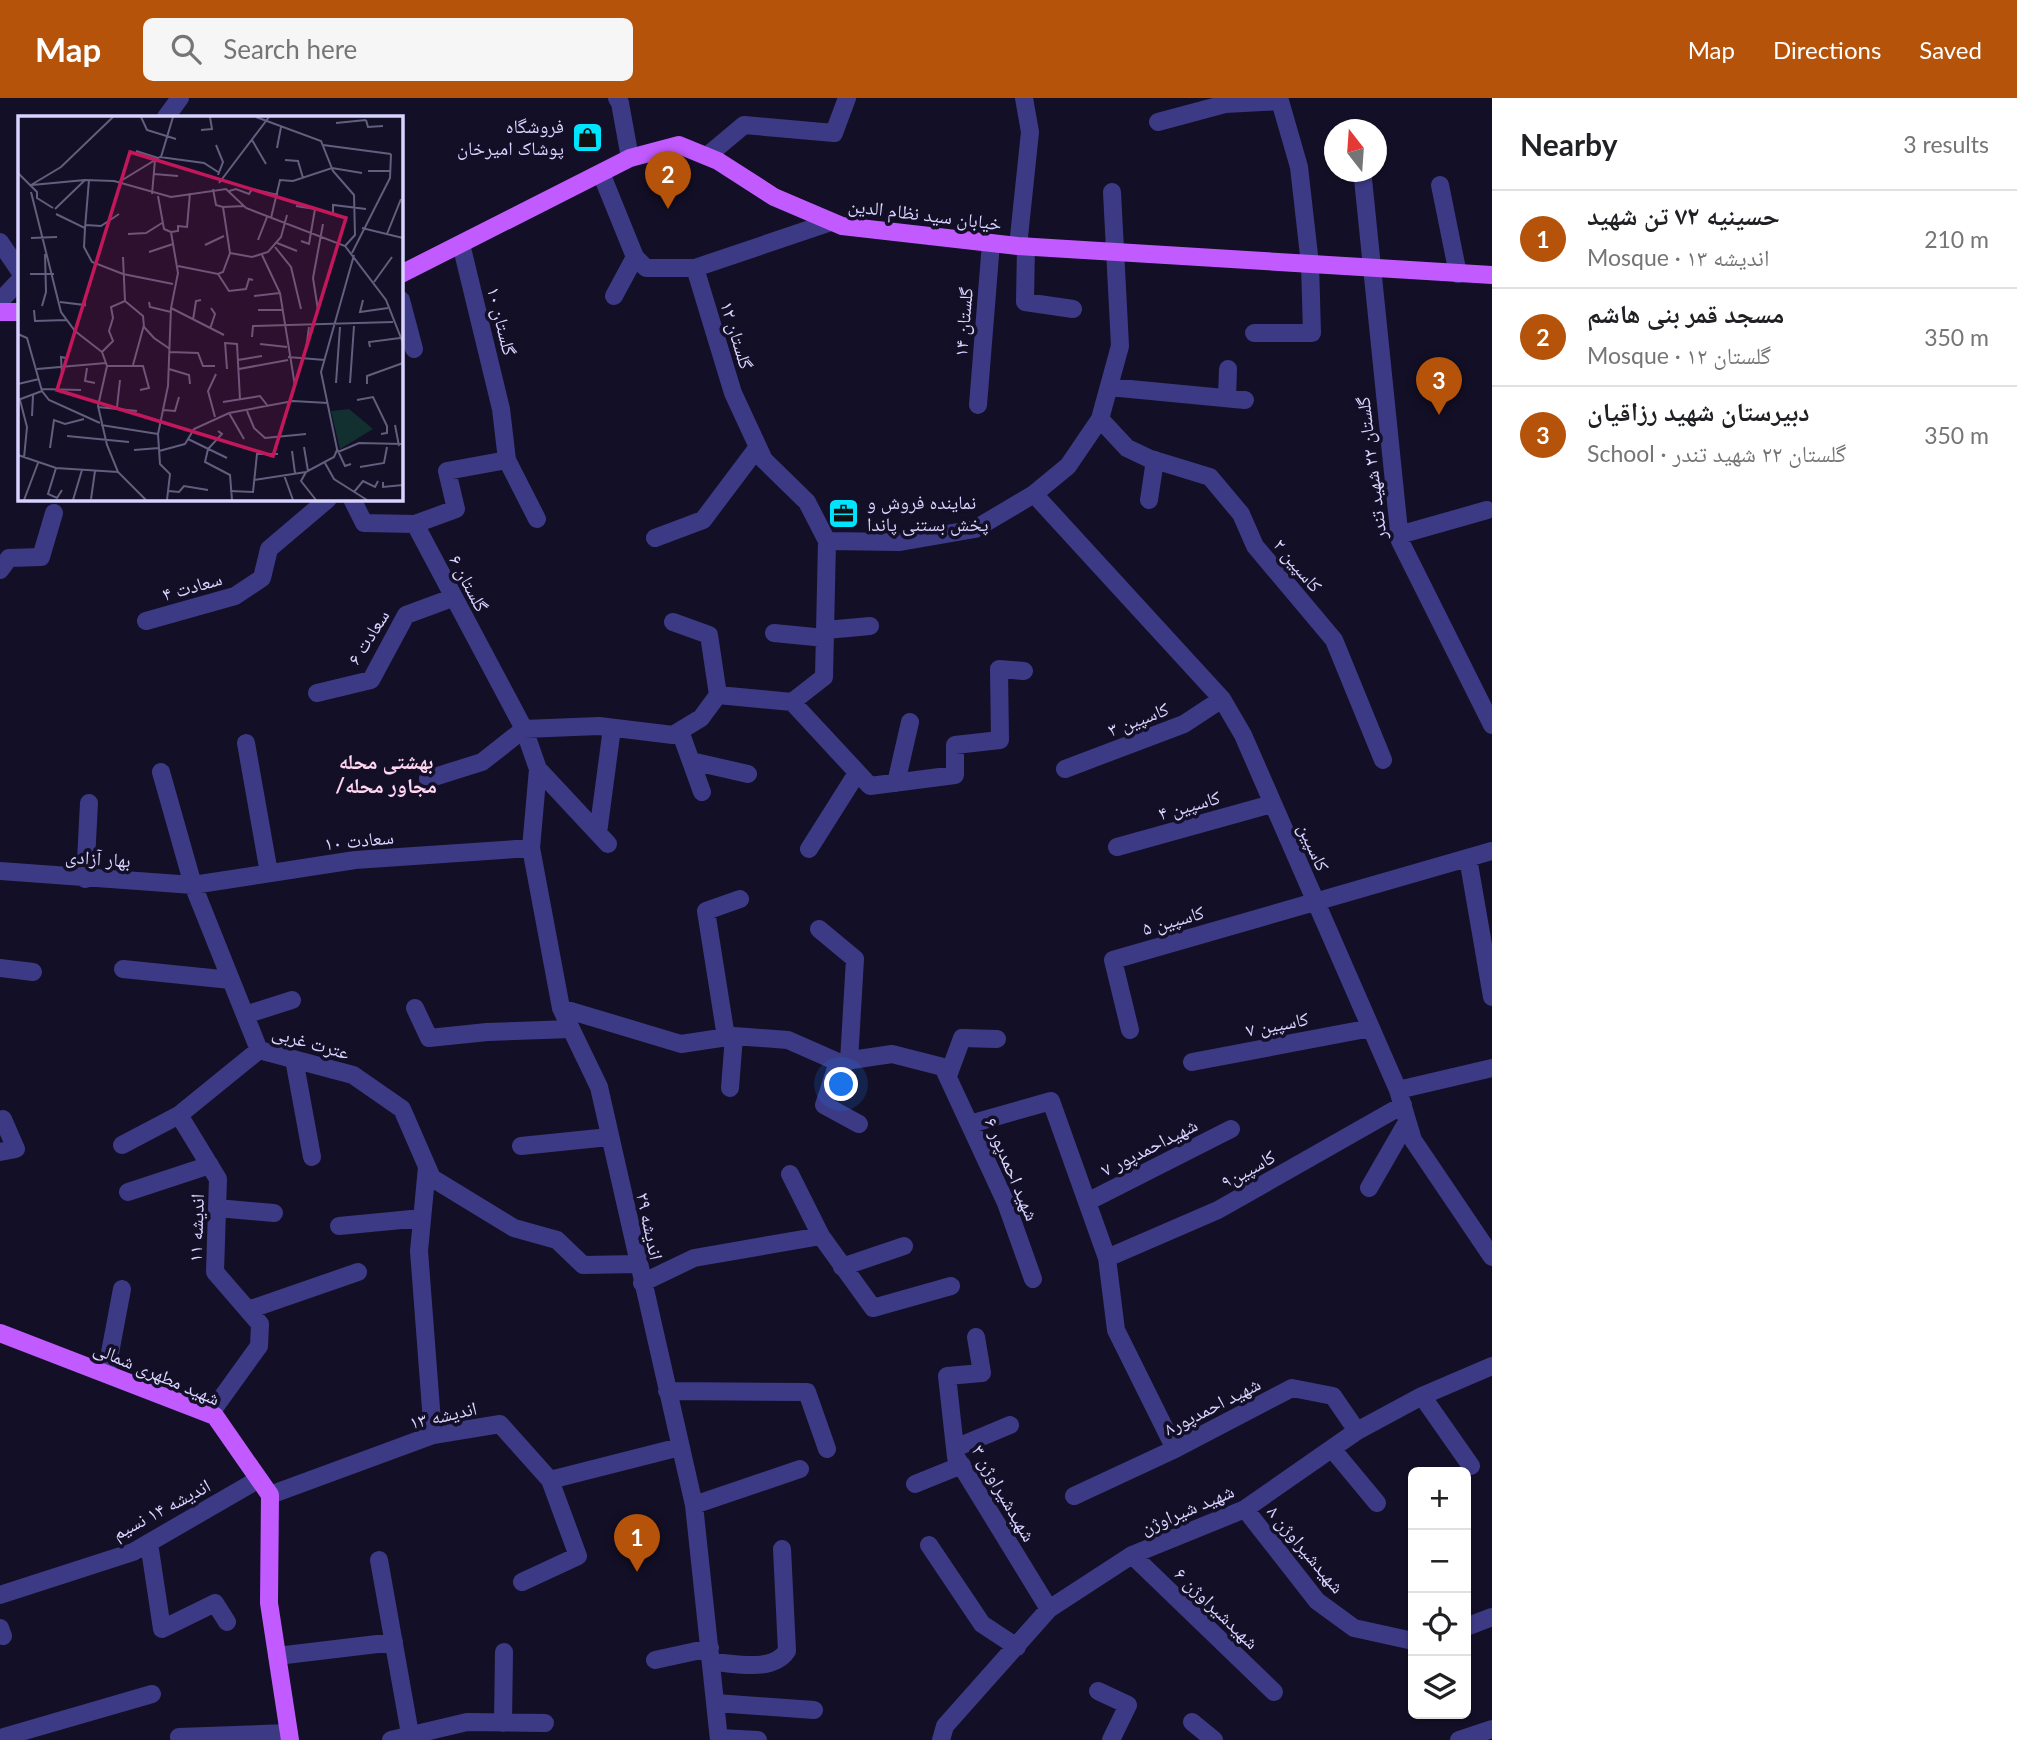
<!DOCTYPE html>
<html lang="en">
<head>
<meta charset="utf-8">
<style>
  body { margin:0; font-family:Lato,"Noto Naskh Arabic",sans-serif; background:#f6f6f6; color:#202124 }
  .controls { position:absolute; right:21px; bottom:21px; display:grid; overflow:hidden; border-radius:10px; box-shadow:0 2px 5px #0004 }
  .controls button { width:63px; height:63px; display:grid; place-items:center; padding:0; border:0; border-bottom:2px solid #e0e0e0; background:#fff; color:#202124; font:35px sans-serif }
  .compass { position:absolute; left:1324px; top:21px; width:63px; height:63px; border-radius:50%; background:#fff; box-shadow:0 2px 5px #0004; rotate:343deg }
  .you { position:absolute; left:842px; top:987px; width:24px; height:24px; margin:-18px; border:5px solid #fff; border-radius:50%; background:#1a73e8; box-shadow:0 0 0 10px #1a73e833 }
  .badge { display:grid; place-items:center; width:46px; height:46px; border-radius:50%; background:#b45309; color:#fff; font-size:23px; font-weight:700 }
  .pin { position:absolute; translate:-50% -58px; filter:drop-shadow(0 2px 4px #0008) }
  .pin::after { content:''; position:absolute; top:37px; width:24px; height:21px; background:inherit; clip-path:polygon(0 0,100% 0,50% 100%) }
  .list { margin:0; padding:0; list-style:none }
  h2 { display:flex; justify-content:space-between; align-items:center; height:91px; margin:0; padding:0 28px; font-size:30px }
  h2 small { font-size:23px; font-weight:400; color:#757577 }
  .list li { display:grid; grid-template-columns:46px 1fr auto; gap:21px; align-items:center; box-sizing:border-box; height:98px; padding:0 28px; border-top:2px solid #e0e0e0 }
  .list b { display:block; font-size:26px; white-space:nowrap }
  .list p { margin:0; font-size:23px; white-space:nowrap; color:#757577 }
  .list em { font-size:23px; font-style:normal; color:#757577 }
  .icon { flex:none; width:38px; height:38px; fill:none; stroke:currentColor; stroke-width:2; stroke-linecap:round; stroke-linejoin:round }
  .map { position:relative; flex:none; width:1492px; height:1642px; overflow:hidden }
  header { display:flex; align-items:center; gap:42px; box-sizing:border-box; height:98px; padding:0 35px; background:#b45309; color:#fff }
  header strong { font-size:33px }
  nav { display:flex; gap:38px; margin-inline-start:auto; font-size:24px }
  .search { width:490px; height:63px; background:#f6f6f6; display:flex; align-items:center; gap:18px; box-sizing:border-box; padding:0 24px; border-radius:10px; color:#757577; font-size:26px }
  main { display:flex }
  aside { flex:1; background:#fff }
  .map>svg:first-child { display:block }
  .lines { fill:none; stroke-linecap:round; stroke-linejoin:round }
  .minor { stroke:#3d3a85; stroke-width:18 }
  .major { stroke:#c25bff; stroke-width:18 }
  .labels { text-anchor:middle; stroke-width:7; stroke-linejoin:round; paint-order:stroke }
  .poi-label { font-size:19px; fill:#d9d4ff; stroke:#130f26; text-anchor:end }
  .street-label { font-size:19px; fill:#d9d4ff; stroke:#130f26 }
  .neighbourhood-label { font-size:21px; font-weight:bold; fill:#ffd6f0; stroke:#130f26 }
  .inset-road { fill:none; stroke:#625e7d; stroke-width:2 }
  .view { fill:#c2185b; fill-opacity:0.15; stroke:#c2185b; stroke-width:3.5 }
  .inset-edge { fill:none; stroke:#d9d4ff; stroke-width:3.5 }
</style>
</head>
<body>
<header>
<strong>Map</strong>
<div class="search"><svg class="icon" aria-label="search" viewBox="0 0 24 24"><circle cx="10" cy="10" r="6"/><path d="M15 15l6 6"/></svg>Search here</div>
<nav><a>Map</a><a>Directions</a><a>Saved</a></nav>
</header>
<main>
<div class="map">
<svg width="1492" height="1642" viewBox="0 0 1492 1642">
  <rect width="100%" height="100%" fill="#130f26"/>
  <g class="lines">
    <path class="minor" d="M617,0L620,5L630,60
      M166,19L180,0
      M1158,24L1225,6L1280,3L1299,69L1310,166L1312,235H1254
      M707,58L744,27L834,35L847,0
      M1363,81L1400,443L1492,627
      M1440,87L1458,176
      M0,144L19,172
      M1018,148L1030,34L1024,0
      M1026,148L1025,204L1073,211
      M695,170L831,124
      M614,198L635,159
      M401,202L414,251
      M0,203L19,183
      M1109,289L1245,302
      M1227,300L1228,271
      M978,307L991,145
      M1100,321L1127,350L1148,360L1210,379L1241,416L1255,448L1334,542L1383,662
      M507,362L537,421
      M1034,396L1222,601L1243,637L1398,992L1413,1042L1492,1159
      M352,401L364,425L415,426L524,631L538,671L531,750L561,910L599,989L694,1407L719,1642
      M1149,402L1155,362
      M415,426L456,411L447,373L507,362L501,311L461,146
      M1399,437L1487,412
      M655,440L703,422L758,349
      M827,443L900,444L975,431L1034,396L1068,368L1100,321L1120,248L1112,94
      M0,472L9,460L41,459L54,415
      M146,523L235,498L262,480L269,451L328,401
      M673,524L709,537L718,597
      M826,532L870,528
      M774,535L825,540
      M317,595L371,582L406,517L452,500
      M792,604L870,688L955,677V647L1000,642L999,571L1024,573
      M524,631L599,628L673,637L701,620L718,597L792,604L824,579L827,443L807,404L764,362L733,295L695,170H646L635,159L601,75
      M680,633L702,694
      M246,645L269,775
      M691,663L748,676
      M538,671L608,746
      M1065,671L1184,626L1222,601
      M161,674L193,787L259,952L353,977L402,1011L432,1080L514,1130L557,1142L583,1167L638,1166
      M428,681L482,664L524,631
      M896,685L910,624
      M598,735L612,630
      M1117,749L1272,706
      M809,751L857,675
      M1468,760L1492,899
      M0,773L193,787L355,762L531,750
      M85,781L89,705
      M819,831L855,861L849,963
      M0,870L33,874
      M123,871L231,882
      M415,910L429,940L487,934L571,931
      M561,910L681,946L734,938L788,942L838,964L892,956L943,969L1006,1105L1033,1181
      M245,917L292,902
      M1130,932L1113,862L1492,753
      M726,939L706,813L740,801
      M294,961L312,1059
      M838,964L824,1007L859,1026
      M1192,964L1371,930
      M948,978L962,940L997,941
      M730,990L734,938
      M1398,992L1492,970
      M970,1026L1051,1003L1107,1160L1116,1232L1175,1351
      M122,1047L179,1017
      M521,1048L609,1039
      M0,1054L16,1051L3,1021
      M427,1069L419,1153L433,1337
      M790,1076L821,1138
      M1369,1090L1407,1024
      M128,1094L210,1067
      M1087,1104L1231,1031
      M217,1110L274,1115
      M339,1128L422,1120
      M1107,1160L1218,1112L1403,1007
      M842,1169L904,1148
      M642,1185L694,1160L821,1138L873,1210L951,1188
      M248,1212L358,1174
      M976,1239L982,1275L947,1278L956,1359L1049,1511
      M106,1276L122,1191
      M667,1293L807,1294L827,1351
      M1422,1298L1471,1368
      M210,1316L259,1248L260,1226L215,1174L218,1081L179,1017L259,952
      M955,1350L1010,1327
      M1333,1352L1377,1405
      M550,1382L680,1349
      M915,1386L962,1367
      M270,1397L433,1337L500,1326L550,1382L578,1458L522,1484
      M1074,1398L1175,1351L1292,1290L1333,1298L1357,1333
      M694,1407L800,1371
      M1245,1411L1317,1503L1354,1530L1413,1543
      M149,1445L162,1531L215,1505L227,1524
      M929,1447L982,1526L1017,1549
      M1132,1457L1274,1594
      M379,1462L410,1636
      M0,1497L133,1454L259,1381
      M1466,1529L1492,1519
      M0,1530L3,1538
      M277,1558L394,1544
      M655,1562L710,1550
      M711,1564C736,1565 772,1575 787,1553L782,1451
      M1098,1593L1128,1607L1111,1642
      M716,1605L814,1612
      M1192,1624L1214,1642
      M503,1625L504,1554
      M179,1639L289,1635
      M0,1640L152,1596
      M719,1640L758,1642
      M391,1642L467,1624L545,1625
      M941,1642L945,1628L1049,1511L1132,1457L1245,1411L1357,1333L1422,1298L1492,1268
      M1459,1642L1492,1631"/>
    <path class="major" d="M401,176L630,60L679,47L718,63L774,99L842,128L1018,148L1492,177
      M0,214H19
      M0,1235L215,1318L270,1397L269,1505L290,1642"/>
  </g>
  <defs>
    <symbol id="shop-square" viewBox="-11 -11 22 22"><rect x="-9" y="-9" width="18" height="18" rx="4" fill="#00e5ff" stroke="#130f26"/><path d="M-5-2.5h2.3a2.7 3.5 0 0 1 5.4 0H5L5.5 6h-11ZM-1.5-2.5h3a1.5 2.3 0 0 0-3 0Z" fill="#111"/></symbol>
    <symbol id="office-square" viewBox="-11 -11 22 22"><rect x="-9" y="-9" width="18" height="18" rx="4" fill="#00e5ff" stroke="#130f26"/><path d="M-6-3h4V-5.5h4V-3h4V5H-6ZM-1-4.5V-3h2v-1.5ZM-6 0V1H6V0Z" fill="#111"/></symbol>
  </defs>
  <g fill-rule="evenodd">
    <use href="#shop-square" x="570" y="22" width="35" height="35"/>
    <use href="#office-square" x="826" y="398" width="35" height="35"/>
  </g>
  <g class="labels">
    <g class="poi-label">
      <text x="564" y="35">فروشگاه<tspan x="564" dy="22">پوشاک امیرخان</tspan></text>
      <text x="867" y="411" text-anchor="start">نماینده فروش و<tspan x="867" dy="22">پخش بستنی پاندا</tspan></text>
    </g>
    <g class="street-label">
      <text transform="translate(925 116) rotate(7)" y="7">خیابان سید نظام الدین</text>
      <text transform="translate(502 223) rotate(76)" y="7">گلستان ۱۰</text>
      <text transform="translate(963 224) rotate(-85)" y="7">گلستان ۱۴</text>
      <text transform="translate(737 237) rotate(73)" y="7">گلستان ۱۲</text>
      <text transform="translate(1371 370) rotate(-97)" y="7">گلستان ۲۲ شهید تندر</text>
      <text transform="translate(1298 467) rotate(50)" y="7">کاسپین ۲</text>
      <text transform="translate(469 485) rotate(62)" y="7">گلستان ۶</text>
      <text transform="translate(192 488) rotate(-16)" y="7">سعادت ۴</text>
      <text transform="translate(368 539) rotate(-58)" y="7">سعادت ۶</text>
      <text transform="translate(1138 621) rotate(-21)" y="7">کاسپین ۳</text>
      <text transform="translate(1189 707) rotate(-16)" y="7">کاسپین ۴</text>
      <text transform="translate(359 742) rotate(-6)" y="7">سعادت ۱۰</text>
      <text transform="translate(1314 749) rotate(66)" y="7">کاسپین</text>
      <text transform="translate(98 760) rotate(4)" y="7">بهار آزادی</text>
      <text transform="translate(1173 822) rotate(-16)" y="7">کاسپین ۵</text>
      <text transform="translate(1277 926) rotate(-11)" y="7">کاسپین ۷</text>
      <text transform="translate(311 944) rotate(16)" y="7">عترت غربی</text>
      <text transform="translate(1149 1049) rotate(-27)" y="7">شهیداحمدپور ۷</text>
      <text transform="translate(1012 1071) rotate(67)" y="7">شهید احمدپور ۶</text>
      <text transform="translate(1248 1071) rotate(-29)" y="7">کاسپین۹</text>
      <text transform="translate(650 1128) rotate(78)" y="7">اندیشه ۲۹</text>
      <text transform="translate(196 1130) rotate(-88)" y="7">اندیشه ۱۱</text>
      <text transform="translate(157 1275) rotate(23)" y="7">شهید مطهری شمالی</text>
      <text transform="translate(1212 1308) rotate(-27)" y="7">شهید احمدپور۸</text>
      <text transform="translate(443 1317) rotate(-13)" y="7">اندیشه ۱۳</text>
      <text transform="translate(1004 1395) rotate(60)" y="7">شهیدشیراوژن ۳</text>
      <text transform="translate(161 1411) rotate(-28)" y="7">اندیشه ۱۴ نسیم</text>
      <text transform="translate(1187 1411) rotate(-23)" y="7">شهید شیراوژن</text>
      <text transform="translate(1306 1451) rotate(50)" y="7">شهیدشیراوژن ۸</text>
      <text transform="translate(1217 1510) rotate(44)" y="7">شهیدشیراوژن ۶</text>
    </g>
    <g class="neighbourhood-label">
      <text x="386" y="671">بهشتی محله<tspan x="386" dy="24">/مجاور محله</tspan></text>
    </g>
  </g>
  <g transform="translate(18 18)">
    <rect width="385" height="385" fill="#130f26"/>
    <path d="M331,293L355,313L322,333L313,295Z" fill="#12302f"/>
    <path class="inset-road" d="M123,1L129,14L158,23M238,1L303,25L315,55L336,79L337,119L327,130M348,4L350,11L365,10M318,7L348,4M183,14L194,13L192,1M234,24L248,48M198,29L205,46L200,59M305,29L373,38M259,32L263,11M118,35L140,42M143,41L155,1M267,44L280,45L285,62M350,55H373M0,57L19,76V82L35,92M136,58L160,60M101,66L142,41L186,47L200,56M201,67L251,1M13,69L43,51L95,1M14,69L67,64M195,73L198,89L205,91L212,137M211,75L218,73L231,78L234,73L260,79M13,76L43,196L57,215L84,236L89,250L80,290L89,329L100,356L128,384M134,78L137,44M140,80L146,113L153,116L160,157L153,192L150,270L140,318L142,348L152,358L149,384M278,90L297,93L291,128L283,125M205,91L226,90M37,93L67,64L96,65L153,81L208,73L228,92L327,130L368,184L385,227M38,98L67,112L66,131L74,146L105,158L155,168M315,98V89L348,93M253,102L262,64L275,65L314,52L344,57M68,109L83,110L101,98M67,112L71,64M344,112L385,122M153,116L160,115V110L169,111L172,77M110,118L128,117L144,107M369,118L383,83M13,122L39,121M240,124L249,101M259,127L279,135M187,129L206,120M257,131L273,151L283,193M131,136L155,128M212,137L234,141L250,136L263,121L269,99M334,137L372,62L373,38M244,139L262,177L277,270M105,141L107,185L125,200L126,211L136,222L152,233M160,150L200,158L205,156L212,137M12,158H36M200,158L211,175L228,173L231,163L235,164M356,166L374,141M236,180L262,177M345,184L342,196L370,192M42,186L67,189V184M131,186L132,191L153,196M24,190L28,176L27,138M153,192L206,219M16,194L17,205L49,204M240,194H265M300,194L295,162L305,108M175,204L178,185L183,184M192,213L197,198L193,192M0,218L9,222L24,275L31,284L82,307M234,221L235,210L375,206M207,226L209,253M207,227L219,228L222,283M242,228L269,231M352,231L351,226L382,222M288,234L291,211M84,236L95,225L91,215L95,202L93,191L107,185M152,236L180,237L185,250H197M270,241L307,244M220,244L244,240M115,249L126,209M89,250H125L131,272L122,274M69,252L67,265L77,267M19,253L88,247M151,253L171,259L172,268M221,253L270,244M44,259L43,241L48,242M318,267L322,211M332,267L336,210M0,268L21,263M349,268V260L385,247M23,273L63,274M0,284L24,275M2,284L9,311L6,342M339,284L355,281L369,310V317L363,318M205,286L242,280L249,289M80,291L119,295M99,291L102,264M145,294L157,295L161,281M229,295L236,312L247,322L288,318M211,297L226,323M14,300L15,279M197,301L190,275L198,258M83,309L140,318M377,309L381,330M200,315L204,318L190,333L187,346L212,359L214,384M49,320L111,326M170,323L209,342M167,328L176,313L211,297L275,285L310,287M286,331L290,355M32,332L36,304L47,308L66,303M116,334L141,332M141,335L167,328M274,335L277,357M320,336L341,327L385,328M0,339L38,352L100,356M307,347L316,363L349,384M333,348L327,350L319,333L303,256L336,139M342,351L366,347L369,331M38,352L30,378L39,382L44,374M288,356L283,365L298,384M266,359L275,384M236,364L288,356L316,341L319,334M365,366V371L385,369M151,375L161,376L166,370L190,374M212,375L235,376L239,338H260M336,376L345,365L357,371L360,365M73,383L77,355M6,384L20,347M55,384L64,354"/>
    <path class="view" d="M112,36L328,102L255,340L39,274Z"/>
    <rect width="385" height="385" class="inset-edge"/>
  </g>
</svg>
<div class="controls">
<button>+</button>
<button>−</button>
<button><svg class="icon" aria-label="locate" viewBox="0 0 24 24"><circle cx="12" cy="12" r="6"/><path d="M12 2v4M12 18v4M2 12h4M18 12h4"/></svg></button>
<button><svg class="icon" aria-label="layers" viewBox="0 0 24 24"><path d="M12 4l9 5-9 5-9-5zM3 14l9 5 9-5"/></svg></button>
</div>
<svg class="compass" viewBox="-18 -18 36 36"><path d="M0-13l5 13h-10z" fill="#e53935"/><path d="M0 13l5-13h-10z" fill="#757577"/></svg>
<div class="you"></div>
<div class="pin badge" style="left:637px;top:1474px">1</div>
<div class="pin badge" style="left:668px;top:111px">2</div>
<div class="pin badge" style="left:1439px;top:317px">3</div>
</div>
<aside>
<h2>Nearby<small>3 results</small></h2>
<ul class="list">
<li><span class="badge">1</span><div><b>حسینیه ۷۲ تن شهید</b><p>Mosque · اندیشه ۱۳</p></div><em>210 m</em></li>
<li><span class="badge">2</span><div><b>مسجد قمر بنی هاشم</b><p>Mosque · گلستان ۱۲</p></div><em>350 m</em></li>
<li><span class="badge">3</span><div><b>دبیرستان شهید رزاقیان</b><p>School · گلستان ۲۲ شهید تندر</p></div><em>350 m</em></li>
</ul>
</aside>
</main>
</body>
</html>
